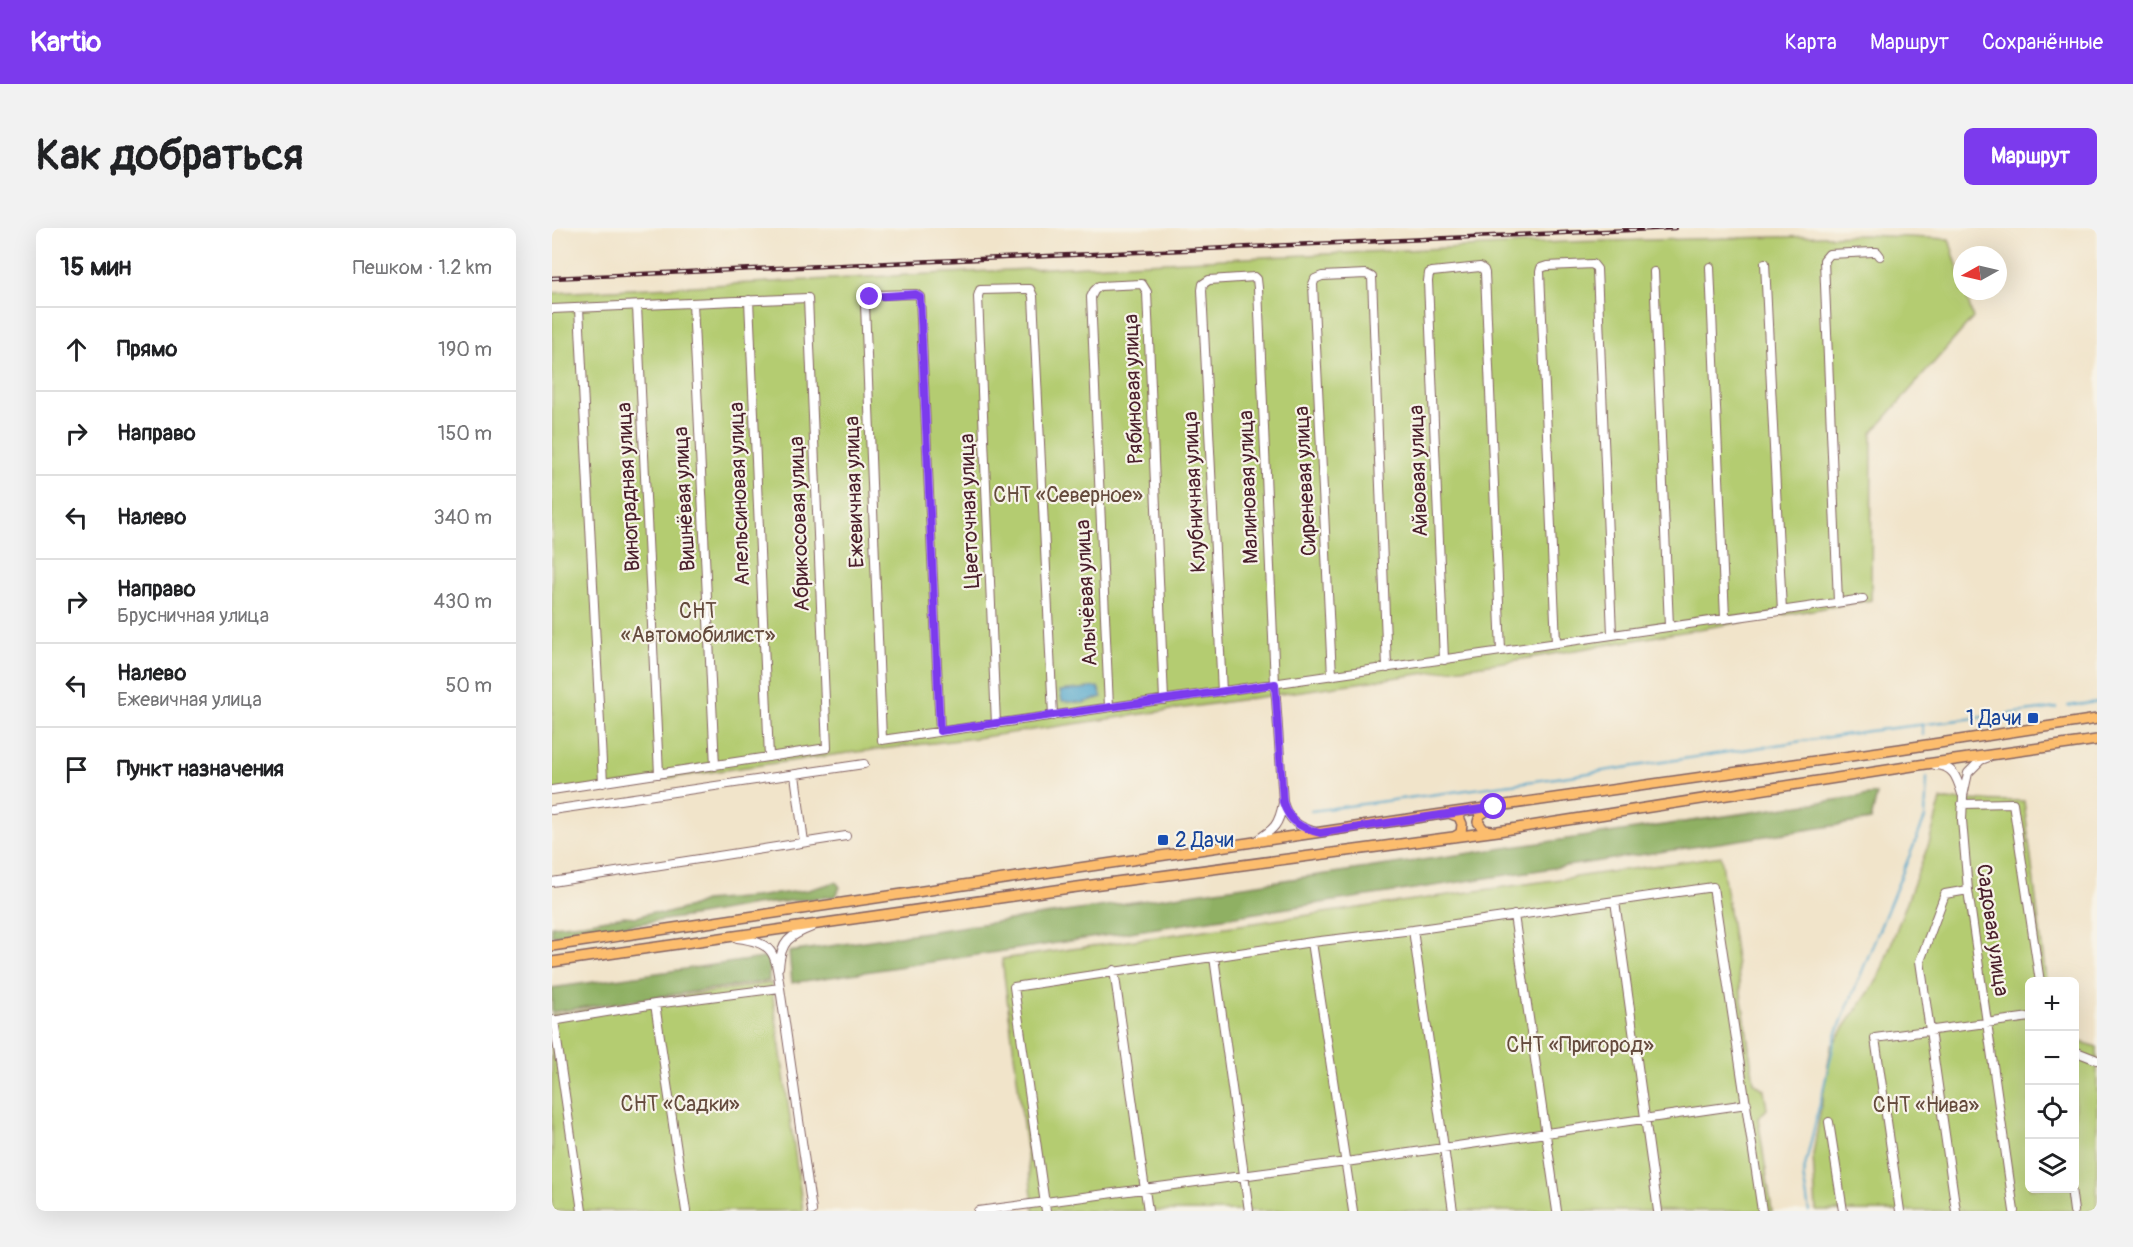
<!DOCTYPE html>
<html lang="ru">
<head>
<meta charset="utf-8">
<style>
  body { margin:0; font-family:Pangolin,sans-serif; background:#f2f2f2; color:#202124 }
  .controls { position:absolute; right:18px; bottom:18px; display:grid; overflow:hidden; border-radius:9px; box-shadow:0 6px 24px #0002 }
  .controls button { width:54px; height:54px; display:grid; place-items:center; padding:0; border:0; border-bottom:2px solid #e0e0e0; background:#fff; color:#202124; font:30px sans-serif }
  .compass { position:absolute; left:1401px; top:18px; width:54px; height:54px; border-radius:50%; background:#fff; box-shadow:0 6px 24px #0002; rotate:262deg }
  .stop { position:absolute; width:18px; height:18px; margin:-14px; border:4px solid #7c3aed; border-radius:50%; background:#fff }
  .stop.end { background:#7c3aed; border-color:#fff; box-shadow:0 2px 6px #0008 }
  .list { margin:0; padding:0; list-style:none }
  h2 { display:flex; justify-content:space-between; align-items:center; height:78px; margin:0; padding:0 24px; font-size:26px }
  h2 small { font-size:20px; font-weight:400; color:#757577 }
  .list li { display:grid; grid-template-columns:39px 1fr auto; gap:18px; align-items:center; box-sizing:border-box; height:84px; padding:0 24px; border-top:2px solid #e0e0e0 }
  .list b { display:block; font-size:22px; white-space:nowrap }
  .list p { margin:0; font-size:20px; white-space:nowrap; color:#757577 }
  .list em { font-size:20px; font-style:normal; color:#757577 }
  .icon { flex:none; width:33px; height:33px; fill:none; stroke:currentColor; stroke-width:2; stroke-linecap:round; stroke-linejoin:round }
  .map { position:relative; flex:none; width:1545px; height:983px; overflow:hidden; border-radius:9px }
  header { display:flex; align-items:center; gap:36px; box-sizing:border-box; height:84px; padding:0 30px; background:#7c3aed; color:#fff }
  header strong { font-size:28px }
  nav { display:flex; gap:33px; margin-inline-start:auto; font-size:21px }
  .intro { display:flex; align-items:center; justify-content:space-between; box-sizing:border-box; height:144px; padding:0 36px }
  h1 { margin:0; font-size:42px }
  .button { padding:15px 27px; border-radius:9px; background:#7c3aed; color:#fff; font-size:21px; font-weight:700 }
  main { display:flex; gap:36px; padding:0 36px }
  aside { flex:1; background:#fff; border-radius:9px; box-shadow:0 6px 24px #0002 }
  .map>svg:first-child { display:block }
  .green { fill:#b4cc71; stroke:#7f764e; stroke-width:1.5 }
  .forest { fill:#8fb063; stroke:#6c6847; stroke-width:1.5 }
  .water { fill:#4da4ca; stroke:#4c627a; stroke-width:1.5 }
  .lines { fill:none; stroke-linecap:round; stroke-linejoin:round }
  .stream { stroke:#4da4ca; stroke-width:2 }
  .minor-casing { stroke:#846463; stroke-width:10 }
  .major-casing { stroke:#846463; stroke-width:12 }
  .minor { stroke:#fff; stroke-width:8 }
  .major { stroke:#fcbd6e; stroke-width:9 }
  .rail-casing { stroke:#4a1f2b; stroke-width:4.5 }
  .rail { stroke:#f7f3e8; stroke-width:2; stroke-dasharray:7; stroke-linecap:butt }
  .route { stroke:#7c3aed; stroke-width:8 }
  .transit-dot { fill:#1a4fb4; stroke:#f7f3e8; stroke-width:2 }
  .labels { text-anchor:middle; stroke-width:4.5; stroke-linejoin:round; paint-order:stroke }
  .street-label { font-size:21px; fill:#4a1f2b; stroke:#f7f3e8 }
  .park-label { font-size:21px; fill:#644a3c; stroke:#f7f3e8 }
  .transit-label { font-size:21px; fill:#164399; stroke:#f7f3e8; text-anchor:end }
</style>
</head>
<body>
<header>
<strong>Kartio</strong>
<nav><a>Карта</a><a>Маршрут</a><a>Сохранённые</a></nav>
</header>
<div class="intro"><h1>Как добраться</h1><a class="button">Маршрут</a></div>
<main>
<aside>
<h2>15 мин<small>Пешком · 1.2 km</small></h2>
<ul class="list">
<li><svg class="icon" aria-label="ahead" viewBox="0 0 24 24"><path d="M12 20V5M6 11l6-6 6 6"/></svg><div><b>Прямо</b></div><em>190 m</em></li>
<li><svg class="icon" aria-label="right" viewBox="0 0 24 24"><path d="M7 20v-9h11M14 6l5 5-5 5"/></svg><div><b>Направо</b></div><em>150 m</em></li>
<li><svg class="icon" aria-label="left" viewBox="0 0 24 24"><path d="M17 20v-9H6M10 6l-5 5 5 5"/></svg><div><b>Налево</b></div><em>340 m</em></li>
<li><svg class="icon" aria-label="right" viewBox="0 0 24 24"><path d="M7 20v-9h11M14 6l5 5-5 5"/></svg><div><b>Направо</b><p>Брусничная улица</p></div><em>430 m</em></li>
<li><svg class="icon" aria-label="left" viewBox="0 0 24 24"><path d="M17 20v-9H6M10 6l-5 5 5 5"/></svg><div><b>Налево</b><p>Ежевичная улица</p></div><em>50 m</em></li>
<li><svg class="icon" aria-label="arrive" viewBox="0 0 24 24"><path d="M6 21V4h12l-3 4 3 4H6"/></svg><div><b>Пункт назначения</b></div></li>
</ul>
</aside>
<div class="map">
<svg width="1545" height="983" viewBox="0 0 1545 983">
  <rect width="100%" height="100%" fill="#f7f3e8"/>
  <filter id="ink" filterUnits="userSpaceOnUse"><feTurbulence type="fractalNoise" baseFrequency=".0167" numOctaves="2"/><feDisplacementMap in="SourceGraphic" scale="12" xChannelSelector="R" yChannelSelector="G"/><feConvolveMatrix kernelMatrix="1 2 1 2 8 2 1 2 1" color-interpolation-filters="sRGB"/></filter>
  <filter id="wash" filterUnits="userSpaceOnUse"><feTurbulence type="fractalNoise" baseFrequency=".008" numOctaves="4" result="noise"/><feDisplacementMap in="SourceGraphic" scale="24" xChannelSelector="R" yChannelSelector="G"/><feGaussianBlur stdDeviation="1.35" result="paint"/><feColorMatrix in="noise" values="0 0 0 0 0 0 0 0 0 0 0 0 0 0 0 0 0 1.4 0 .05"/><feComposite in="paint" operator="in"/></filter>
  <g filter="url(#wash)">
    <rect width="100%" height="100%" fill="#f1e4ca"/>
    <path class="green" d="M1313,7L1397,11L1410,53V63H1413L1421,90L1320,205L1319,372L965,432L424,510L296,525L0,566V65L1012,14Z
      M1389,572L1472,573L1494,753L1478,754V960H1522L1523,812L1545,819V983H1264L1261,927L1279,819L1326,751L1377,615Z
      M1169,628L1202,854L1212,862L1215,881L1206,890L1220,983H482L450,731Z
      M219,755L251,983H0V787Z"/>
    <path class="forest" d="M1325,566L1319,592L240,755L237,724Z
      M284,654L288,659L284,668L202,677L147,687L0,708V698L31,695L72,688L85,689L100,684L112,686L138,679L152,673L202,669L256,662Z
      M217,729V753L0,784V760Z"/>
    <path class="water" d="M546,459L550,469L531,475L510,473L508,463Z"/>
    <g class="lines">
      <path class="stream" d="M1516,478L1545,474
        M1455,486L1505,480
        M1370,498L1371,507
        M759,583L1004,550L1317,503L1448,487
        M1257,983L1251,947L1284,807L1373,590L1375,549"/>
    </g>
  </g>
  <g filter="url(#ink)">
    <g class="lines">
      <defs>
        <path id="minor" d="M1213,35L1230,383
          M1158,39L1173,390
          M1102,44L1117,398
          M197,72L217,529
          M141,75L163,538
          M85,78L107,546
          M27,80L51,555
          M0,81L256,70L275,520L0,562
          M1286,374L1272,32L1277,26L1321,24H1325L1328,28
          M1004,415L988,44L989,40L995,38L1041,36L1045,41L1060,406
          M892,432L876,53L877,45L880,44L928,39L932,42L933,45L949,423
          M780,448L761,56L763,51L770,48L814,46L820,49L835,440
          M670,464L650,62L651,56L657,52L703,49L705,51L706,60L723,456L731,574C736,592 746,599 764,604
          M557,479L539,69L542,63L547,58L590,56L595,64L612,472
          M444,496L426,68L428,62L474,61H478L481,68L501,488
          M388,503L368,69L364,66L323,67L318,69L313,76L330,512L1311,371
          M1437,529L1429,532L1416,545L1411,568L1410,592L1416,662L1462,983
          M1383,537C1402,538 1405,550 1410,566
          M243,547L252,614
          M1410,576L1461,575L1488,754
          M0,582L312,536
          M705,612C722,601 727,597 731,575
          M0,654L294,608
          M1063,673L1106,983
          M962,687L1005,983
          M861,702L901,983
          M185,710C223,715 223,725 228,760L260,983
          M760,714L801,983
          M662,729L697,983
          M227,739C229,713 237,708 260,699
          M562,742L596,983
          M103,776L134,983
          M2,792L30,983
          M0,793L103,776L228,760
          M1522,823L1545,832
          M1277,894L1291,983
          M1519,960L1522,983
          M426,983L794,934L1195,876
          M494,983L462,759L760,714L861,702L1161,659L1210,983
          M1348,983L1323,810L1478,789
          M1404,983L1368,733L1393,666L1416,662"/>
        <path id="major" d="M937,581L928,587L926,594L932,602L940,603
          M899,586L907,589L910,596L909,605L902,609
          M0,718L897,585L1348,521L1545,491
          M0,734L518,660L946,603L1367,537L1545,512"/>
      </defs>
      <use href="#minor" class="minor-casing"/>
      <use href="#major" class="major-casing"/>
      <use href="#minor" class="minor"/>
      <use href="#major" class="major"/>
      <defs>
        <path id="rail" d="M0,50L1123,0"/>
      </defs>
      <use href="#rail" class="rail-casing"/>
      <use href="#rail" class="rail"/>
    </g>
  </g>
  <g class="lines" filter="url(#ink)">
    <path class="route" d="M318,69L364,66L368,69L388,503L723,456L731,574C737,594 749,600 768,605L942,579"/>
  </g>
  <g class="transit-dot">
    <rect x="1475" y="484" width="12" height="12" rx="3"/>
    <rect x="605" y="606" width="12" height="12" rx="3"/>
  </g>
  <g class="labels">
    <g class="street-label">
      <text transform="translate(581 161) rotate(-92)" y="7">Рябиновая улица</text>
      <text transform="translate(866 243) rotate(-92)" y="7">Айвовая улица</text>
      <text transform="translate(753 253) rotate(-93)" y="7">Сиреневая улица</text>
      <text transform="translate(76 259) rotate(-93)" y="7">Виноградная улица</text>
      <text transform="translate(696 259) rotate(-92)" y="7">Малиновая улица</text>
      <text transform="translate(302 264) rotate(-92)" y="7">Ежевичная улица</text>
      <text transform="translate(642 264) rotate(-93)" y="7">Клубничная улица</text>
      <text transform="translate(187 266) rotate(-92)" y="7">Апельсиновая улица</text>
      <text transform="translate(132 271) rotate(-93)" y="7">Вишнёвая улица</text>
      <text transform="translate(417 283) rotate(-92)" y="7">Цветочная улица</text>
      <text transform="translate(247 296) rotate(-92)" y="7">Абрикосовая улица</text>
      <text transform="translate(534 365) rotate(-93)" y="7">Алычёвая улица</text>
      <text transform="translate(1441 702) rotate(82)" y="7">Садовая улица</text>
    </g>
    <g class="park-label">
      <text x="516" y="274">СНТ «Северное»</text>
      <text x="146" y="390">СНТ<tspan x="146" dy="24">«Автомобилист»</tspan></text>
      <text x="1028" y="824">СНТ «Пригород»</text>
      <text x="128" y="883">СНТ «Садки»</text>
      <text x="1374" y="884">СНТ «Нива»</text>
    </g>
    <g class="transit-label">
      <text x="1469" y="497">1 Дачи</text>
      <text x="623" y="619" text-anchor="start">2 Дачи</text>
    </g>
  </g>
</svg>
<div class="controls">
<button>+</button>
<button>−</button>
<button><svg class="icon" aria-label="locate" viewBox="0 0 24 24"><circle cx="12" cy="12" r="6"/><path d="M12 2v4M12 18v4M2 12h4M18 12h4"/></svg></button>
<button><svg class="icon" aria-label="layers" viewBox="0 0 24 24"><path d="M12 4l9 5-9 5-9-5zM3 14l9 5 9-5"/></svg></button>
</div>
<svg class="compass" viewBox="-18 -18 36 36"><path d="M0-13l5 13h-10z" fill="#e53935"/><path d="M0 13l5-13h-10z" fill="#757577"/></svg>
<div class="stop" style="left:942px;top:579px"></div>
<div class="stop end" style="left:318px;top:69px"></div>
</div>
</main>
</body>
</html>
